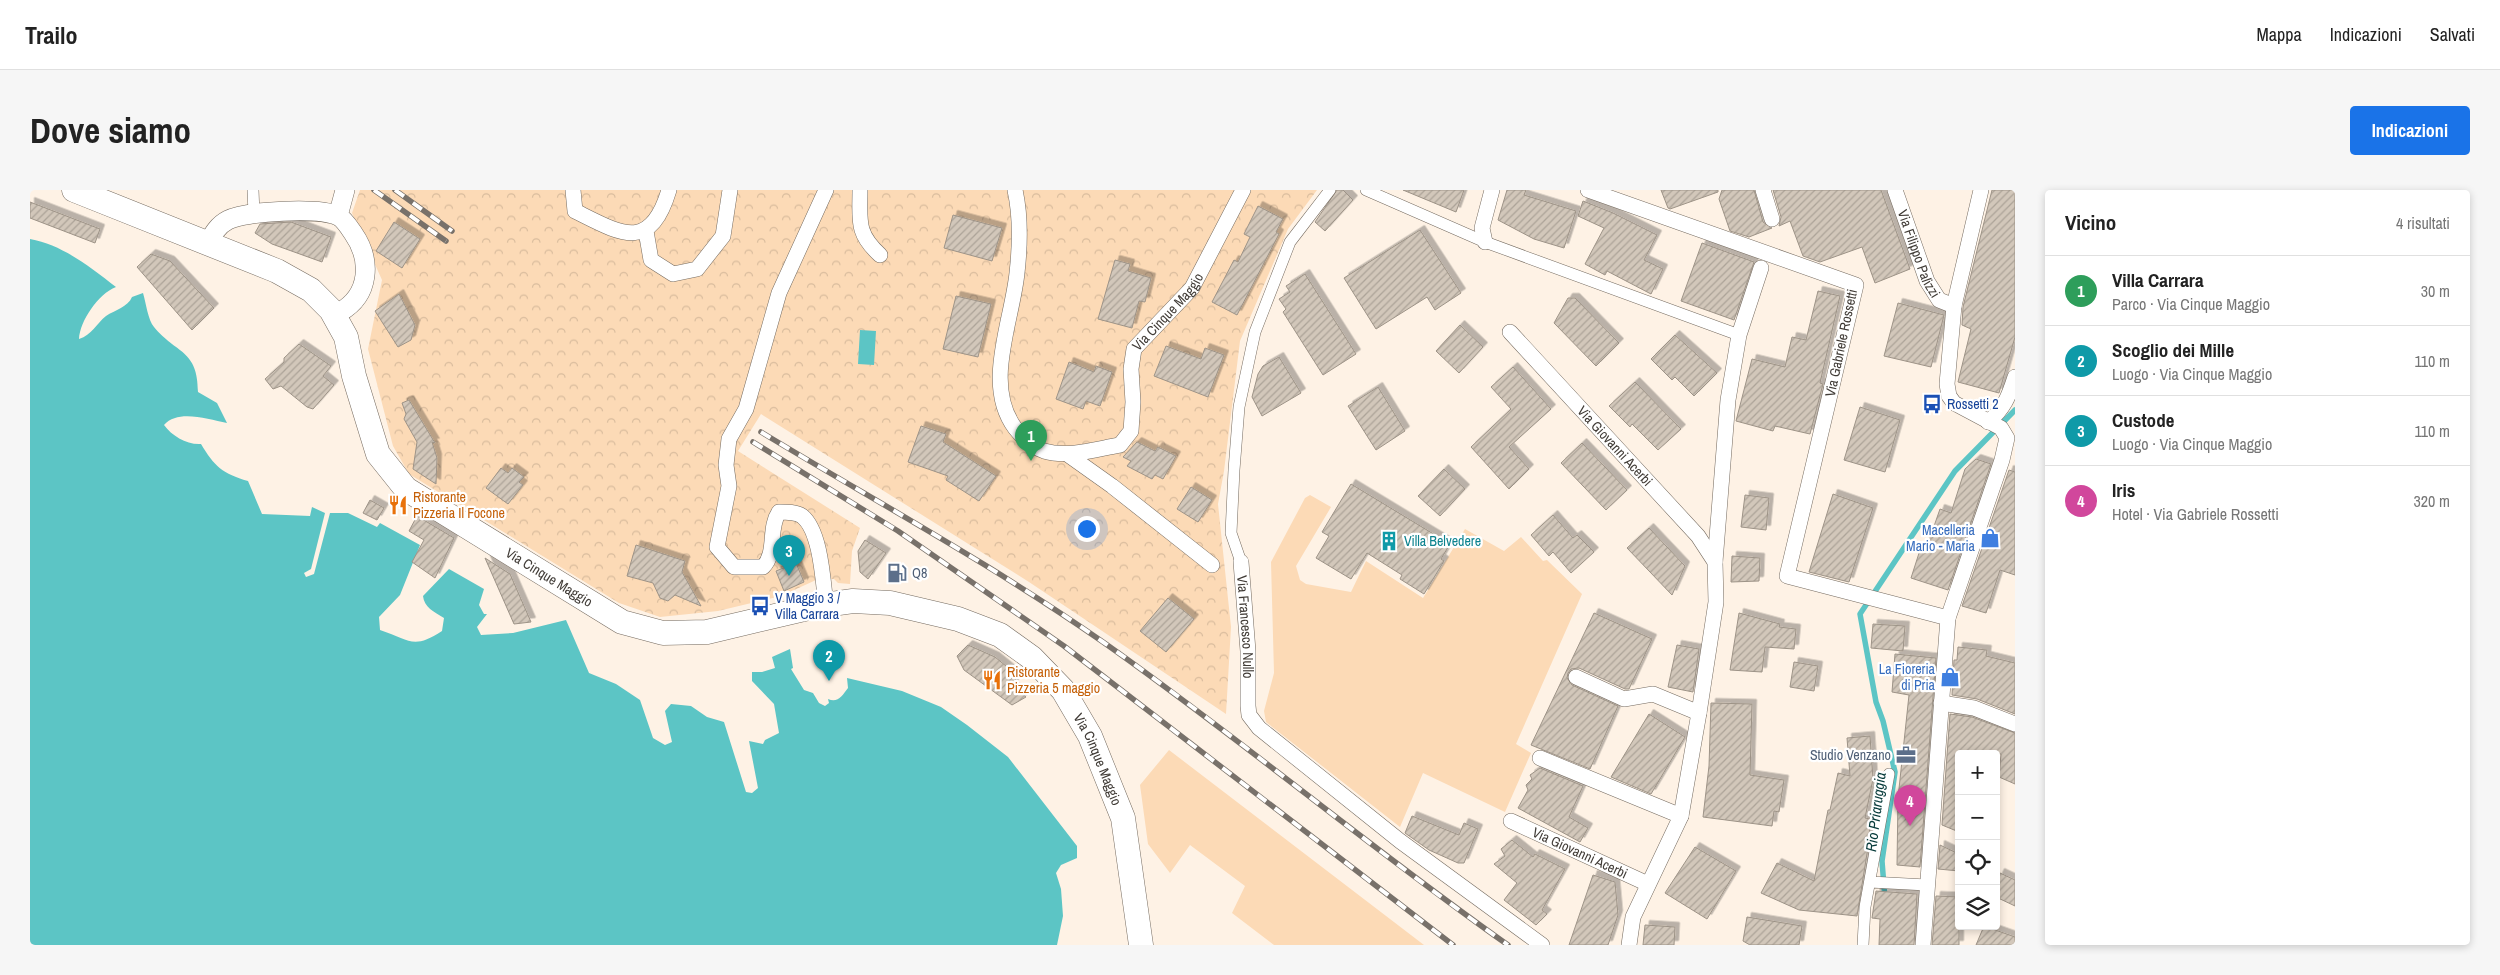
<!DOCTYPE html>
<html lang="it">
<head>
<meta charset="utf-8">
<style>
  body { margin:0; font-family:"Archivo Narrow",sans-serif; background:#f6f6f6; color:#222 }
  .controls { position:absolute; right:15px; bottom:15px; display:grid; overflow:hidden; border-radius:5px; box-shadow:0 2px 8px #0003 }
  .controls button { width:45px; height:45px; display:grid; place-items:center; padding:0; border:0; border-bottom:1px solid #e0e0e0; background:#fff; color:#222; font:25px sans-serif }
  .you { position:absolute; left:1056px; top:338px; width:18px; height:18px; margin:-12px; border:4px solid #fff; border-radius:50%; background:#1a73e8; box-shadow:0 0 0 8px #1a73e833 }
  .badge { display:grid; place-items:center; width:32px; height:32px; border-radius:50%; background:#1a73e8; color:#fff; font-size:16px; font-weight:700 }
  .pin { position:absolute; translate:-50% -41px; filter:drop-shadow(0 1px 2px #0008) }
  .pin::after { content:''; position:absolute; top:26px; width:18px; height:15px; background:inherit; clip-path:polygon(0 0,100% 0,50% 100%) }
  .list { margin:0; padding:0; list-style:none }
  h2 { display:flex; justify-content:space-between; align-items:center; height:65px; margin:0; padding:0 20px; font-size:21px }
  h2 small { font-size:16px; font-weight:400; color:#767676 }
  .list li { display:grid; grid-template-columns:32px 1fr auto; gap:15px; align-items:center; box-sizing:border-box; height:70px; padding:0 20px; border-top:1px solid #e0e0e0 }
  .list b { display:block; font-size:19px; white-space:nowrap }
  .list p { margin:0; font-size:16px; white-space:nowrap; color:#767676 }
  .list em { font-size:16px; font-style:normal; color:#767676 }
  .icon { flex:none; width:28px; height:28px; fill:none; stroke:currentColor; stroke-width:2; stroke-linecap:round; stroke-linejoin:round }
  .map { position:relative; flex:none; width:1985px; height:755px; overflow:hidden; border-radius:5px }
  header { display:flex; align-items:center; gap:30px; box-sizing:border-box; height:70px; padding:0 25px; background:#fff; border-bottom:1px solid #e0e0e0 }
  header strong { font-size:24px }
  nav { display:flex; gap:28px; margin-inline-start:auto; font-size:18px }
  .intro { display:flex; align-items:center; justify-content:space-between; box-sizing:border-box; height:120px; padding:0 30px }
  h1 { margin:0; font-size:35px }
  .button { padding:12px 22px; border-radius:5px; background:#1a73e8; color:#fff; font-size:18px; font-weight:700 }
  main { display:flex; gap:30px; padding:0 30px }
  aside { flex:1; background:#fff; border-radius:5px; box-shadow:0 2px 8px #0003 }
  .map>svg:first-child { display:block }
  .green { fill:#fcdab6 }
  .park { fill:url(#park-crowns) }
  .water { fill:#5cc5c5 }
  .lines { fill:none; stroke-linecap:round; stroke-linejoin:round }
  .stream { stroke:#5cc5c5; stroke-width:5.5 }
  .building { fill:url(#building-hatch); stroke:#9d9387; filter:url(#shadow) }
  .pedestrian-casing { stroke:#756b60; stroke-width:12 }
  .minor-casing { stroke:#756b60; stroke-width:16 }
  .tertiary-casing { stroke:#756b60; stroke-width:20 }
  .primary-casing { stroke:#756b60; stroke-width:25 }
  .pedestrian { stroke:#fff; stroke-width:11 }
  .minor { stroke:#fff; stroke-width:15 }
  .tertiary { stroke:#fff; stroke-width:19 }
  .primary { stroke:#fff; stroke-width:24 }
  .rail-casing { stroke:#78716a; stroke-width:5.5 }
  .rail { stroke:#fff; stroke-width:4; stroke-dasharray:11; stroke-linecap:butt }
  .labels { text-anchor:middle; stroke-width:4.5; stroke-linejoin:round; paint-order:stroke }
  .street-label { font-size:14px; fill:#413c37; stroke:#fff }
  .transit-label { font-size:14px; fill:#164399; stroke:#fff; text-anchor:start }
  .food-label { font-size:14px; fill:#c56008; stroke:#fff; text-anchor:start }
  .shop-label { font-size:14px; fill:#366cbe; stroke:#fff; text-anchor:end }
  .culture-label { font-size:14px; fill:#0d838f; stroke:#fff; text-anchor:start }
  .service-label { font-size:14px; fill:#4e5e75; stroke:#fff; text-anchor:start }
  .water-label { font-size:15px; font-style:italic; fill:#063a3a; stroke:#fff }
</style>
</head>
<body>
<header>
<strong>Trailo</strong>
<nav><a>Mappa</a><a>Indicazioni</a><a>Salvati</a></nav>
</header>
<div class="intro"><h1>Dove siamo</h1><a class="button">Indicazioni</a></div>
<main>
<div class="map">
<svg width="1985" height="755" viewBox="0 0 1985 755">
  <defs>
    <pattern id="park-crowns" width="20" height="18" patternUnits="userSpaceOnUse" patternTransform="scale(1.25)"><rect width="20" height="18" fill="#fcdab6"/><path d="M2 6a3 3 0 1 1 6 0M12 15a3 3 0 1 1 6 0" fill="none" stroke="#d9bc9d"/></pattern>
    <pattern id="building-hatch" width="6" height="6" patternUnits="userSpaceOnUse" patternTransform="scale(1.25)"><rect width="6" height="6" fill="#d2c7ba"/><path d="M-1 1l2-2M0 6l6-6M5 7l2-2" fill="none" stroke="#aca398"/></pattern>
    <filter id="shadow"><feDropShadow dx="4.5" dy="-4.5" stdDeviation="0" flood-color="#0004"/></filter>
  </defs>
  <rect width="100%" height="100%" fill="#fef2e5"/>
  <path class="green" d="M1280,305L1301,317L1266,376L1270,390L1276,394L1321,402L1336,371L1393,408L1435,339L1474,361L1491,347L1513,371L1517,370L1552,404L1486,554L1501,563L1475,622L1393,583L1370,637L1236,532L1234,521L1244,483L1241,372L1275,308Z
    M1139,560L1394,755H1244L1202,723L1215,696L1160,655L1140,683L1118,654L1110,595Z"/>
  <path class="park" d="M330,0H1287L1258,39L1210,151L1194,281L1188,314L1201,437L1196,524L999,392L731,224L708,261L830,338L822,361L820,394L808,393L804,389L786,390L751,406L688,421L630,427L589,413L379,284L363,256L338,159L352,90L322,23Z"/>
  <path class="water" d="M0,49C33,55 60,77 86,97C68,104 50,131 49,149C62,145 66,134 76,126C85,120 98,117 102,107L113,103C116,113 118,130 124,137C146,164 168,159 168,202L187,213L197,233C177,229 148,219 134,235C142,246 157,255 171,254C184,276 193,284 218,291L232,324L280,326L282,317L295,323L281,379L274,383L276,387L284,384L300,323H318L347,337L350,333L390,355L370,405L349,427L350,440C380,450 383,460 412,441L414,428C404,422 394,417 393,406L419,379L454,399L449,415L454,424H457L447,437L451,445L483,443L536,430L559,483L586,494L610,510L623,548L635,555L642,552L635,521L641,514L661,516L677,527L694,532L716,602L722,603L728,598L719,551L733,554L735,550L749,543L744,514L722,491V482H732L745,478L742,467L760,459L763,478L761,479L774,500L783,503L789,513L795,516L799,513L798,509C808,513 812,506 818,498L817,488L872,501L911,517L937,535L978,567L1047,656V668L1031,675L1026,683L1031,699L1033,726L1027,755H0Z
    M830,140L846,141L844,175L828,174Z"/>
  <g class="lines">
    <path class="stream" d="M1855,709L1852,671L1865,582L1853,531L1846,512L1830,424L1925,281L1985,220"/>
  </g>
  <path class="building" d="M1307,0H1313L1323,10L1295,41L1285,32Z
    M1373,0H1434L1426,22Z
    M1477,0H1496L1494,5L1546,21L1534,58L1504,49L1468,30Z
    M1631,0H1688V2L1640,19L1638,18Z
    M1692,0H1724L1733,32L1742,38L1719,47L1700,41L1689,9Z
    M1743,0H1851L1880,79L1845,93L1832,57L1790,72L1773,66L1760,31L1749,36L1751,27Z
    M1962,0H1985V147L1969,203L1928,192L1941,139L1932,135L1933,117Z
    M1553,11L1583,23L1627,45L1614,70L1633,79L1621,104L1577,81L1575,85L1555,74L1574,38L1548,26Z
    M0,12L70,39L65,53L0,28Z
    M1228,16L1253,29L1246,42L1249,44L1207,125L1182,112L1204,70L1208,72L1220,47L1214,44Z
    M923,25L972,38L962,71L914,58Z
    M261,32L301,47L292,72L242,54L225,43L230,34Z
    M364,32L390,49L372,78L346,61Z
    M1390,40L1431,103L1405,120L1397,107L1346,139L1314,88Z
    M1672,53L1724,72L1704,130L1651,111Z
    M121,64L140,71L184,118L162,140L107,77Z
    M1085,70L1100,74L1098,81L1121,88L1115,112L1109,111L1102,138L1068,129Z
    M1275,84L1326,164L1293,185L1253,122L1256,119L1249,109L1260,102L1256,96Z
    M1788,101L1810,106L1790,193L1793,194L1780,244L1745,236L1743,241L1706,231L1722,169L1755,177L1762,147L1776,150Z
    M369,104L385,135L381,150L368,157L345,121Z
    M926,106L961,114L948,167L913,159Z
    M1538,108H1545L1589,153L1566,176L1524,133Z
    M1868,113L1914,125L1901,177L1854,166Z
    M1430,135L1453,157L1429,183L1406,161Z
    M1645,145L1687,183L1664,206L1645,187L1642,190L1621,169Z
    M269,154L301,176L293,186L304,195L283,219L277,217L251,196L243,199L235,189L254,172V168Z
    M1136,156L1171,169L1175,158L1194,165L1178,207L1124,186Z
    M1249,167L1271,203L1232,226L1222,207L1228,184L1233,176Z
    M1039,172L1064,182L1066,176L1082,182L1070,216L1056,211L1053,219L1026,209Z
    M1483,177L1521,219L1479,257L1499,279L1479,299L1441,257L1481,219L1461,197Z
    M1605,192L1651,239L1628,260L1602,234L1600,237L1579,216Z
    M1348,197L1375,241L1346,260L1318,216Z
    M379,210L405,253L402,252L407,268L406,294L383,279L387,252L374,229L376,224L372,213Z
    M1830,217L1870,230L1855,282L1814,270Z
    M891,236L916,244L913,252L966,286L949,311L916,290L918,286L878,272Z
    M1107,252L1125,261L1128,257L1146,266L1133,289L1125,285L1122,289L1097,276L1101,271L1093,267Z
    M1552,253L1597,300L1576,320L1531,273Z
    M1946,269L1961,274L1918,400L1881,388L1890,360L1895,362L1910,319L1921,323L1935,279Z
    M471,278L478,283L482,278L494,287L489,292L493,295L478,314L456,298Z
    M1414,279L1435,299L1410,326L1388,306Z
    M1979,280L1985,282V385L1970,380L1956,423L1932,416Z
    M1321,294L1420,354L1411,369L1414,371L1394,404L1370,389L1372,385L1337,363L1321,389L1286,368L1299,346L1292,342Z
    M1161,297L1182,310L1168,332L1147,319Z
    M1803,304L1843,318L1819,392L1779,382Z
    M1715,305L1739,308L1736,340L1711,337Z
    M340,310L354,318L347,330L333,323Z
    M1523,325L1543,348L1547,345L1564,362L1541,383L1523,362L1519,366L1501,345Z
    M387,326L424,348L405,388L382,372L394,350L379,341Z
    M1619,338L1655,376L1642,405L1597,358Z
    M835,350L856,363L838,389L830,382L828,361Z
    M606,355L655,371L652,382L671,416L645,405L638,411L630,408L623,393L597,386Z
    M1702,366L1730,368L1729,391L1701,392Z
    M455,368L480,384L501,432L484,434Z
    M766,373L774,392L754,401L746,381Z
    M1138,408L1164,429L1136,462L1110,441Z
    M1564,423L1622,449L1599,499H1595L1549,478L1541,479L1538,483L1537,488L1542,495L1588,516L1560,579L1501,555Z
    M1709,423L1750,434L1749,437L1766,439L1764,459L1735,457L1732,482L1700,480Z
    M1843,434L1875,436L1873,461L1841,458Z
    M938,455L965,467L987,485L983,496L996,507L982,515L934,480L927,466Z
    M1647,455L1669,459L1663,502L1638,497Z
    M1928,457L1957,460L1956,466L1985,473V524L1947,509L1922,505L1924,470H1927Z
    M1865,464L1906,468L1890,677L1867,675L1868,608L1879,505L1862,502Z
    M1764,472L1788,476L1784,501L1760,497Z
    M1681,513L1722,514L1720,585L1754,590L1749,622L1744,621L1742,636L1673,627L1679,576Z
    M1619,524L1655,547L1621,604L1581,587Z
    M1920,524L1942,527L1985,543V594L1969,587L1971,564H1929V642L1912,635Z
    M1840,546L1843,589L1835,628L1840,629L1839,651L1827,726L1769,720L1731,703L1747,673L1784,691L1798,620H1800L1808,583L1820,586L1817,548Z
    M1510,578L1553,596L1539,627L1558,638L1550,652L1488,618L1498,600L1496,595L1502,589L1500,585Z
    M1382,626L1429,645L1434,633L1448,639L1434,673H1428L1399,660L1375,643Z
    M1482,650L1503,667L1505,664L1535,679L1512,720L1517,724L1506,735L1474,710L1487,693L1464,674L1475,666L1471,659Z
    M1910,655L1929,664V681L1908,679Z
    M1665,657L1706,681L1677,729L1635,703Z
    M1970,683L1985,690V716L1966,707V692Z
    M1563,685L1585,692L1588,725L1578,755H1539Z
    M1846,701L1887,704L1884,755H1849L1850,729L1842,728Z
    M1906,706L1929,707V755H1902Z
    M1717,727L1772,736L1769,755H1720L1713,751Z
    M1615,735L1645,737L1644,755H1613Z
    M1954,736L1985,747V755H1946Z"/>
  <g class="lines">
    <defs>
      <path id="pedestrian" d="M223,0L224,24
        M1336,0L1455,52L1709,145
        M1211,372L1201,343L1204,280L1209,217L1225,142L1260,52L1300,0
        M1840,692L1897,695
        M1833,755L1835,717L1859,584"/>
      <g id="minor">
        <path d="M543,0L545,21C591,44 620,63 639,0"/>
        <path d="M830,0C830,31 826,43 850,65"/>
        <path id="s1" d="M985,0C991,27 990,56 987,83C982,132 953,195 985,238C993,248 1002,257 1014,261C1038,268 1066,259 1090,255L1101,241L1103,212L1101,179L1104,159L1162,98L1213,0"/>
        <path d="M1558,0L1826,95L1757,386L1918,428"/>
        <path d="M1733,0L1742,29"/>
        <path id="s2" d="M1865,0L1897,91L1909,110L1924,116"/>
        <path d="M616,41L621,70L643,84L667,79L693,46L700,0"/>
        <path d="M1455,52L1452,38L1462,0"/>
        <path id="s3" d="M1480,142L1668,346L1685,372L1686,412L1669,523L1651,626L1603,727L1599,755"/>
        <path d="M1958,232C1974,219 1979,206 1985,187"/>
        <path d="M1037,264L1082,296L1182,375"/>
        <path id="s4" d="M1211,372L1218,461V516L1219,525L1229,538L1370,651L1512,755"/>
        <path d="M1685,372L1698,210L1709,145L1731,78"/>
        <path d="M796,415C793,392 791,341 772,326C766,322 757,322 749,322C738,338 747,363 733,377H704L687,357L699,296L696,275L699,249L716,219L749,103L796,0"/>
        <path d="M1546,487L1594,509L1623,504L1669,523"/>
        <path d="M1911,513L1944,518L1985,534"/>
        <path d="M1510,568L1651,626"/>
        <path id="s5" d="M1481,631L1618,694"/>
        <path d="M1893,755L1918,428L1972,270L1977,248L1971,238L1924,213L1919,206L1917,194L1924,116L1951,0"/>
      </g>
      <path id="tertiary" d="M308,26L315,0
        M178,53C183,44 188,35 198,30C216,21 289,17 308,26C314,29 319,37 323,43C342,70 340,105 310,122"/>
      <g id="primary">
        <path id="s6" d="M44,0L247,81L281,100L301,120L316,147L324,186L348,264L376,299L592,432L633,443L677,442L787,416L823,411L860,413L928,429L970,445L1002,468L1033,500L1060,546L1093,628L1111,755"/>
      </g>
    </defs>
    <use href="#pedestrian" class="pedestrian-casing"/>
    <use href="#minor" class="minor-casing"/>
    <use href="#tertiary" class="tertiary-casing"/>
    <use href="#primary" class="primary-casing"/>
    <use href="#pedestrian" class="pedestrian"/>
    <use href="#minor" class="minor"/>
    <use href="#tertiary" class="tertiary"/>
    <use href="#primary" class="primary"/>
    <defs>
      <path id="rail" d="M344,0L416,51
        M365,0L422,41
        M731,242C845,311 963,375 1073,452C1211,549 1340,658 1478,755
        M723,252L868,341L1034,456L1423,755"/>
    </defs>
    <use href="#rail" class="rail-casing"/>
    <use href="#rail" class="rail"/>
  </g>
  <defs>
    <symbol id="bus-bare" viewBox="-9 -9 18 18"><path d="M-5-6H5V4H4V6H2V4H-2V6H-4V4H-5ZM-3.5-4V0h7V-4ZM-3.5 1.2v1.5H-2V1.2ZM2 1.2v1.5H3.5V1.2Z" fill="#1a4fb4" stroke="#fff" stroke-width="2.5" paint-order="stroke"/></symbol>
    <symbol id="restaurant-bare" viewBox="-9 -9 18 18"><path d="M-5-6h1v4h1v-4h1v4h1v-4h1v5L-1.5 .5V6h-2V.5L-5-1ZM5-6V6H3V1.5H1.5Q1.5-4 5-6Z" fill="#e8710a" stroke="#fff" stroke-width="2.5" paint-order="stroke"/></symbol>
    <symbol id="shop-bare" viewBox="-9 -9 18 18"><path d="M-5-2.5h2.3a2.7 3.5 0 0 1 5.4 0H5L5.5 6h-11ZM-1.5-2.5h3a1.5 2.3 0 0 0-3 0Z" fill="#3f7fe0" stroke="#fff" stroke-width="2.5" paint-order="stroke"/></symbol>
    <symbol id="building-bare" viewBox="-9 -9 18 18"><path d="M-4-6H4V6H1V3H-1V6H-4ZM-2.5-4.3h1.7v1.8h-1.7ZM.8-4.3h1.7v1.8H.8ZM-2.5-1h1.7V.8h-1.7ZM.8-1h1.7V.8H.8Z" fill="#0f9aa8" stroke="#fff" stroke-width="2.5" paint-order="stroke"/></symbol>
    <symbol id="fuel-bare" viewBox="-9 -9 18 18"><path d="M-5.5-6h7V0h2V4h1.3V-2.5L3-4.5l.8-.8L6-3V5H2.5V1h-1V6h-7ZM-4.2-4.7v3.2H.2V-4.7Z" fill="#5c6f8a" stroke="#fff" stroke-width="2.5" paint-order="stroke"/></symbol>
    <symbol id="office-bare" viewBox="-9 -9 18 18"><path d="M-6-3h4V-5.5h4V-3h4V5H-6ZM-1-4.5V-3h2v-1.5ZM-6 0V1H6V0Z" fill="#5c6f8a" stroke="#fff" stroke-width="2.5" paint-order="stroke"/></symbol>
  </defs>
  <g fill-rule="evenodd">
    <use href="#bus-bare" x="1888" y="200" width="28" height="28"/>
    <use href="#restaurant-bare" x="354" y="301" width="28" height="28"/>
    <use href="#shop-bare" x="1946" y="334" width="28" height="28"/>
    <use href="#building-bare" x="1345" y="337" width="28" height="28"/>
    <use href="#fuel-bare" x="853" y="369" width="28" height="28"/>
    <use href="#bus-bare" x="716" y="402" width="28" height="28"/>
    <use href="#shop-bare" x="1906" y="473" width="28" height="28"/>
    <use href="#restaurant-bare" x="948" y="476" width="28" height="28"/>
    <use href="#office-bare" x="1862" y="551" width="28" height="28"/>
  </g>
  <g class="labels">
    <g class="street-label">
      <text dy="5" stroke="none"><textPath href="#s2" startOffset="68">Via Filippo Palizzi</textPath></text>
      <text dy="5" stroke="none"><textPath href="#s1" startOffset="508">Via Cinque Maggio</textPath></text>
      <text transform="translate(1811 153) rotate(-78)" y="5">Via Gabriele Rossetti</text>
      <text dy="5" stroke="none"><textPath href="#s3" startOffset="155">Via Giovanni Acerbi</textPath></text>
      <text dy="5" stroke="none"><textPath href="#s6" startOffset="651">Via Cinque Maggio</textPath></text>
      <text dy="5" stroke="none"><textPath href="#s4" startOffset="65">Via Francesco Nullo</textPath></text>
      <text dy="5" stroke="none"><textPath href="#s6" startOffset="1286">Via Cinque Maggio</textPath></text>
      <text dy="5" stroke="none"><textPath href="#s5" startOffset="76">Via Giovanni Acerbi</textPath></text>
    </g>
    <g class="transit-label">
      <text x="1917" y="219">Rossetti 2</text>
      <text x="745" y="413">V Maggio 3 /<tspan x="745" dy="16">Villa Carrara</tspan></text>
    </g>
    <g class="food-label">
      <text x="383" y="312">Ristorante<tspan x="383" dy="16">Pizzeria Il Focone</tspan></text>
      <text x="977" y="487">Ristorante<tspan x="977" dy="16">Pizzeria 5 maggio</tspan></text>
    </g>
    <g class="shop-label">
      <text x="1945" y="345">Macelleria<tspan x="1945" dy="16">Mario - Maria</tspan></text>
      <text x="1905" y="484">La Fioreria<tspan x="1905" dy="16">di Pria</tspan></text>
    </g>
    <g class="culture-label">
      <text x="1374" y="356">Villa Belvedere</text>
    </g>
    <g class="service-label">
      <text x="882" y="388">Q8</text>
      <text x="1861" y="570" text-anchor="end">Studio Venzano</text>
    </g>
    <g class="water-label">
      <text transform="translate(1846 622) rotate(-83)" y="5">Rio Priaruggia</text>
    </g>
  </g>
</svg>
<div class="controls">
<button>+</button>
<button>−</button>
<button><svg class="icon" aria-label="locate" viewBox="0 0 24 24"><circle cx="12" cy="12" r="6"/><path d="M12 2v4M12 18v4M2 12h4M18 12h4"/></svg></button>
<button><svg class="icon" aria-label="layers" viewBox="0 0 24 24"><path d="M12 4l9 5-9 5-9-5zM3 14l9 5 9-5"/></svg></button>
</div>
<div class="you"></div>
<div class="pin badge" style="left:1001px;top:271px;background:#2e9e5b">1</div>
<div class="pin badge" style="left:799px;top:491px;background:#0f9aa8">2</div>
<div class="pin badge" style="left:759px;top:386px;background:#0f9aa8">3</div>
<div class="pin badge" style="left:1880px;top:636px;background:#d1479c">4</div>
</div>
<aside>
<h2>Vicino<small>4 risultati</small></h2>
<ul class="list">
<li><span class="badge" style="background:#2e9e5b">1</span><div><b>Villa Carrara</b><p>Parco · Via Cinque Maggio</p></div><em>30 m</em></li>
<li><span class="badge" style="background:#0f9aa8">2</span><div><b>Scoglio dei Mille</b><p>Luogo · Via Cinque Maggio</p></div><em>110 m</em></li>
<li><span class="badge" style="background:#0f9aa8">3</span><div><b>Custode</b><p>Luogo · Via Cinque Maggio</p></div><em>110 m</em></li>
<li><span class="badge" style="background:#d1479c">4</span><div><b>Iris</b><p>Hotel · Via Gabriele Rossetti</p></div><em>320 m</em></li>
</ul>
</aside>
</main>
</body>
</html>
